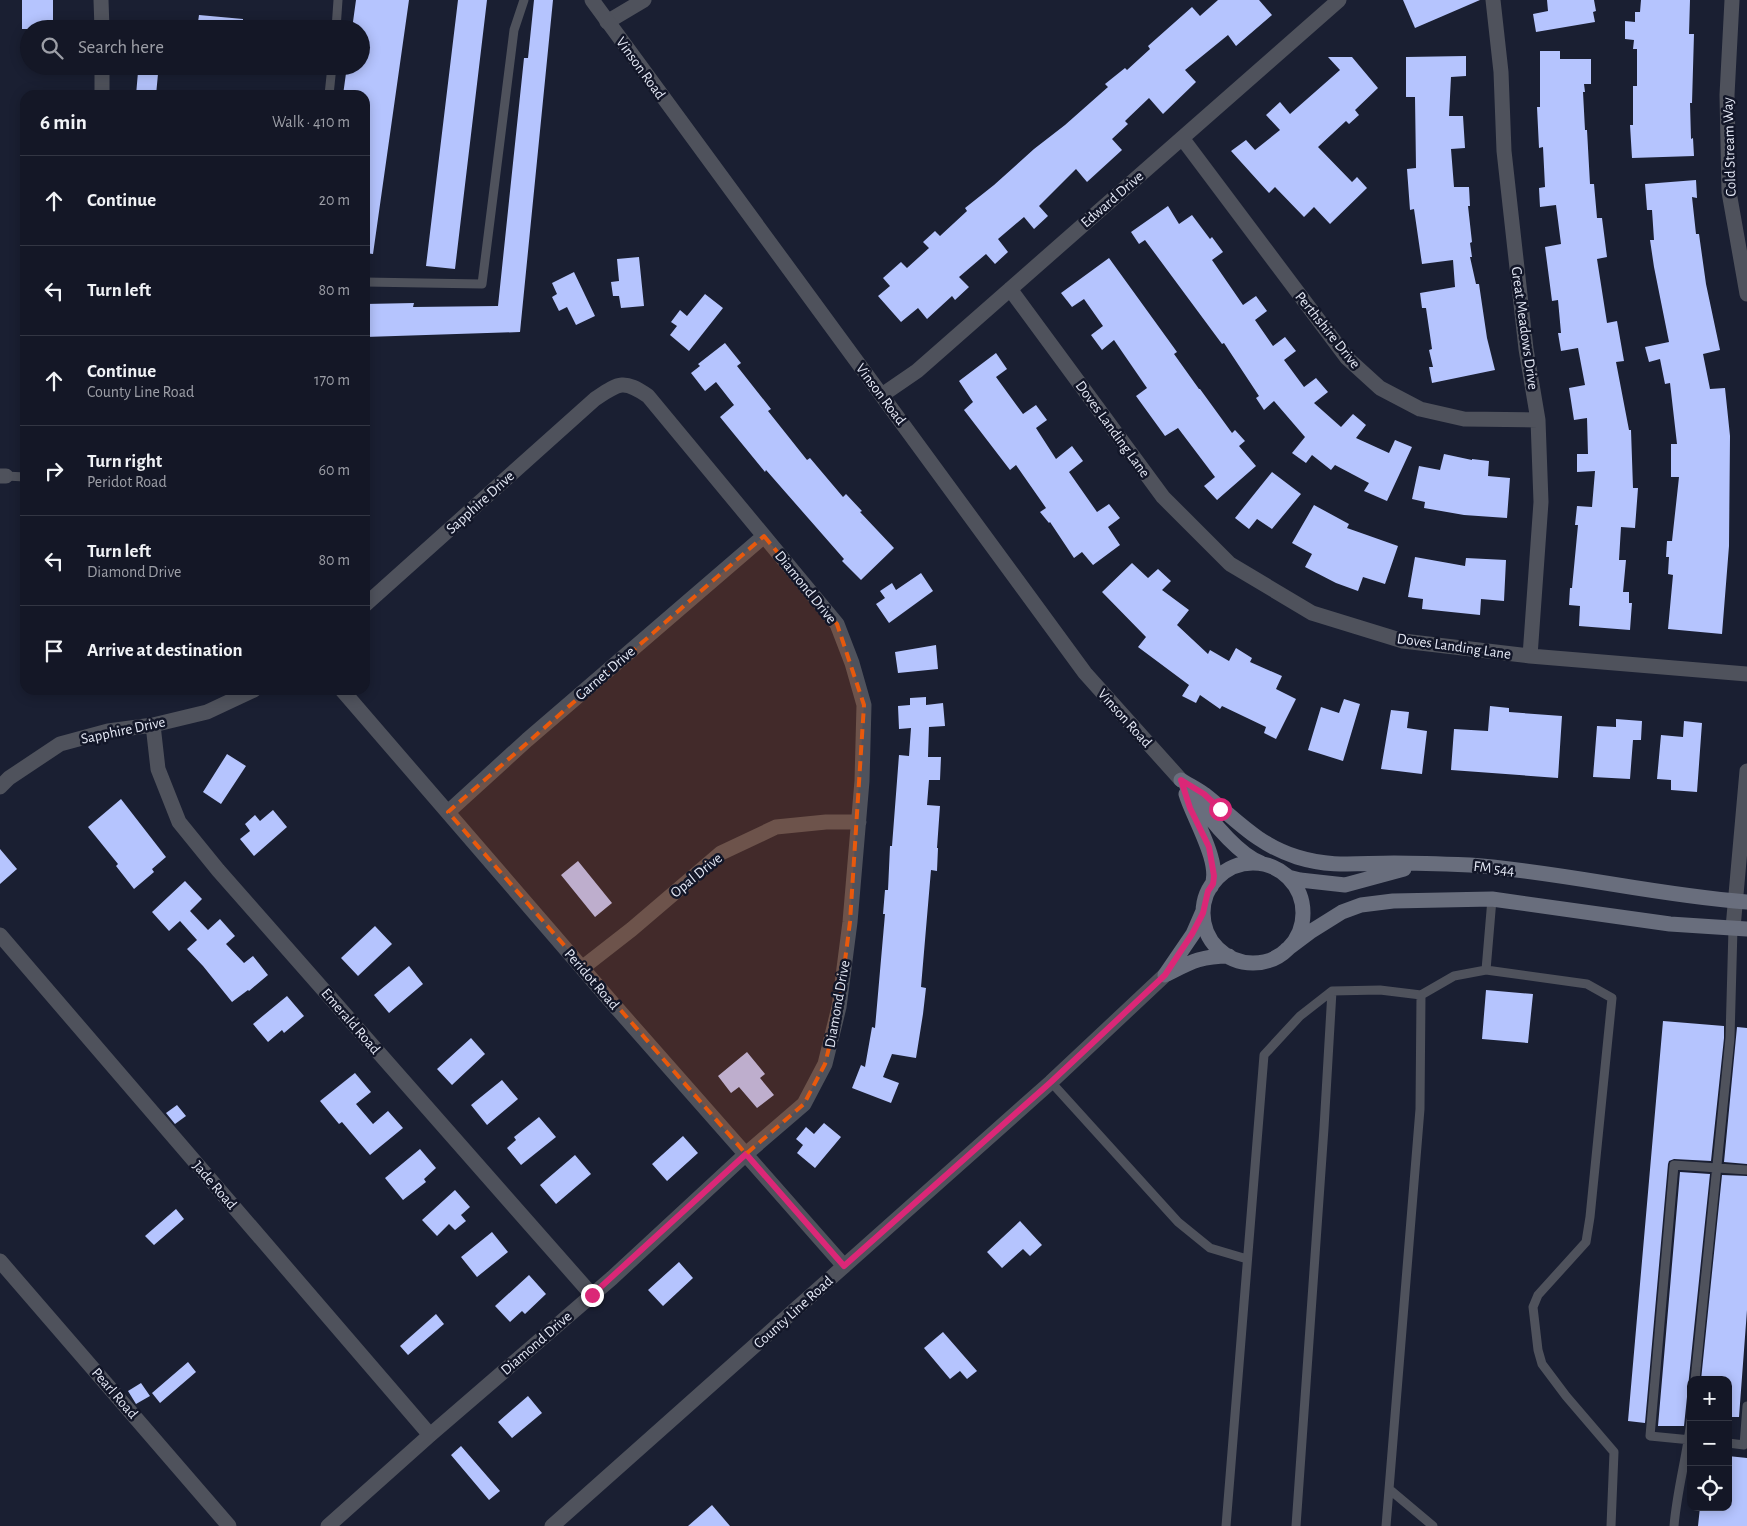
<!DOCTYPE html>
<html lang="en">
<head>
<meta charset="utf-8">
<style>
  body { margin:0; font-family:"Alegreya Sans",sans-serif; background:#212432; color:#f1f3f6 }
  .controls { position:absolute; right:15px; bottom:15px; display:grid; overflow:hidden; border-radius:10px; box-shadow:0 2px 12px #0003 }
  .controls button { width:45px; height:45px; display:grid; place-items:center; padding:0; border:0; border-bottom:1px solid #333643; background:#141726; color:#f1f3f6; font:25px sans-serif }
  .stop { position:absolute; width:15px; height:15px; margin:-11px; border:4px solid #db2777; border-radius:50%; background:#fff }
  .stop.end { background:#db2777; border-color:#fff; box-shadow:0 1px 5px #0008 }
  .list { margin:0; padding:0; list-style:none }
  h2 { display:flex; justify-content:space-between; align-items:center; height:65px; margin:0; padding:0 20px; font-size:21px }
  h2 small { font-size:16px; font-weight:400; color:#9d9fa7 }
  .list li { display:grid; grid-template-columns:32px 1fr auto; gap:15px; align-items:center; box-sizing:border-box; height:90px; padding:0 20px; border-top:1px solid #333643 }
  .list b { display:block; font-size:19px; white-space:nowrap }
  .list p { margin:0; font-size:16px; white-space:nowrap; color:#9d9fa7 }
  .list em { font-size:16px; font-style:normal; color:#9d9fa7 }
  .icon { flex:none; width:28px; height:28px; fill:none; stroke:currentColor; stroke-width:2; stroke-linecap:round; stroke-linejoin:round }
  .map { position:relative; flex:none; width:1747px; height:1526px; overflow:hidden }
  .search { position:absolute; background:#141726; box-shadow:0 2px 12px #0003; left:20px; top:20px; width:350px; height:55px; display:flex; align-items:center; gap:12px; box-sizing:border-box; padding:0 18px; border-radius:28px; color:#9d9fa7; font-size:19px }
  .panel { position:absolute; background:#141726; box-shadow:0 2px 12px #0003; left:20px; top:90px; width:350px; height:605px; border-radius:15px }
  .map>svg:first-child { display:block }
  .building { fill:#b5c4fe }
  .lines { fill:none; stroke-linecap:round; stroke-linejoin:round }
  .service { stroke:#4f525c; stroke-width:9 }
  .minor { stroke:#4f525c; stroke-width:15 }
  .tertiary { stroke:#4f525c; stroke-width:15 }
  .secondary { stroke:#696e7d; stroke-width:15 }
  .route { stroke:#db2777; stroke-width:6 }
  .marked { fill:#e8590c; fill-opacity:0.2; stroke:#e8590c; stroke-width:4; stroke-dasharray:10 6; stroke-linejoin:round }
  .labels { text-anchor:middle; stroke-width:5; stroke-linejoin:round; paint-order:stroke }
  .street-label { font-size:15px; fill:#e4e8f5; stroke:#121628 }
</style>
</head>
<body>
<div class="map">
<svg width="1747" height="1526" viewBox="0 0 1747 1526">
  <rect width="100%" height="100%" fill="#1a1f32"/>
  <path class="building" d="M22,0H53V29H22Z
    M356,0H409L373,254L365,253V95H343L347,66H361V29H352Z
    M458,0H487L455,269L426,266Z
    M534,0H553L520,332L365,337V304L414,303L413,307L498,306L524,58H528Z
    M1218,0H1259L1272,15L1236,46L1228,35L1185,70L1196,82L1163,114L1149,98L1125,121L1128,124L1112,139L1122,150L1087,182L1076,169L1039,206L1048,216L1034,229L1024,217L998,239L1008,252L995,264L986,254L959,277L969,287L955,300L952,296L927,319L918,308L901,322L878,296L890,286L883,278L901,262L907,268L929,248L923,242L935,231L940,236L967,211L965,208L994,185L1034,149L1065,125L1108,87L1105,84L1125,68L1127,70L1150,49L1148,46L1192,7L1200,16Z
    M1403,0H1480L1415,28Z
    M1547,0H1594L1596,11L1593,12L1595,22L1536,32L1533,14L1548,11Z
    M1641,0H1690L1689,34H1694L1692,103H1690L1691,139L1693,138L1694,156L1632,158L1630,125H1633V86H1637V49H1633L1634,40L1625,39V21L1635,22V12H1640Z
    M199,15L243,19V29H197Z
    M1540,51H1560V59H1591V84H1584L1585,92H1583L1585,130H1587L1590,184H1594L1597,218H1602L1607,257L1597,259L1607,323L1617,321L1624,361L1616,362L1629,430H1631L1633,488H1638L1635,528L1621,527L1619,560H1626L1623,592H1629V603H1632L1630,630L1579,626L1580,606L1569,605L1570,588H1572L1578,525H1575L1577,506L1592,507L1595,471L1577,472V454H1588L1587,418L1574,420L1569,388L1585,385L1578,348L1561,351L1558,333H1561L1558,300L1552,301L1545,247L1561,244L1556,205L1540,207L1539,188L1545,187L1543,147L1539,148L1537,107H1540Z
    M1466,56V76L1451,77L1449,116H1463L1465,148L1451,149L1454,187H1469L1470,206H1468L1472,242L1470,243L1472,257H1470L1476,284H1479L1487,338L1495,370L1432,383L1429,367H1433L1429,350L1432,349L1426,308H1422L1420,293L1455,287L1453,260L1422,264L1414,209L1410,210L1407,169L1416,168L1415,97H1406V57Z
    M1328,57H1352L1378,88L1355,110L1359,115L1349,124L1346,121L1318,147L1352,182L1357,177L1367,188L1330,224L1314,207L1304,217L1275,187L1269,193L1231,151L1246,140L1255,150L1280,130L1266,115L1280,102L1290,114L1340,70Z
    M138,72L158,74L156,95H136Z
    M1696,180L1697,198L1692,197L1696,234H1699L1706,284L1720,350L1703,354L1710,389L1725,388L1730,436L1729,546L1722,634L1668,629L1673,575L1668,574L1669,557H1666L1667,541H1672L1679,477H1671V444H1677L1670,383L1665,384L1660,359L1649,362L1645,347L1669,342L1654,267L1650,240H1654L1652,210H1647L1645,184Z
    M1168,206L1179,224L1192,215L1210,239L1212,237L1223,252L1212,260L1243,305L1256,296L1267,311L1255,320L1273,346L1285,337L1296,351L1284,360L1304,387L1316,378L1328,392L1314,403L1341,427L1353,414L1366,425L1356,438L1389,453L1395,440L1412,447L1387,501L1364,491L1369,483L1335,465L1331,470L1312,455L1306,463L1292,453L1305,437L1274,401L1264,410L1256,398L1259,396L1224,343L1222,344L1145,240L1139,244L1131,232Z
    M639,257L644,306L621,308L619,296H613L611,282L619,281L617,259Z
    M1109,258L1177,352L1174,354L1199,389H1200L1232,433L1235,430L1245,441L1239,446L1256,466L1217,500L1204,486L1215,477L1178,428L1165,436L1136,396L1147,388L1114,340L1102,350L1091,335L1103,326L1084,299L1072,307L1061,293Z
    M574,272L595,316L576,325L567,307L559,311L552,297L557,294L552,283Z
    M705,294L723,308L689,351L670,335L677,326L671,322L680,310L687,316Z
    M725,343L741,363L737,366L771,409L768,411L807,460L810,458L843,497L846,494L862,511L860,512L894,548L861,580L842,561L844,559L766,470L765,472L720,417L734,405L716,382L705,391L691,373L700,366L698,364Z
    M996,353L1007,369L996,377L1023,414L1036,405L1047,420L1036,428L1056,459L1072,446L1083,461L1069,472L1097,512L1109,504L1120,518L1108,527L1120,545L1093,565L1082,552L1074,558L1050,522L1049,523L1040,512L1046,508L1016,465L1010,470L964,410L973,402L959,381Z
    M1444,454L1472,460V459L1489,461L1488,476L1510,478L1507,518L1464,515L1424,508L1425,502L1412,499L1419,466L1440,470Z
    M1272,472L1301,494L1272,529L1257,519L1249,529L1235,518Z
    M1314,505L1349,524L1347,528L1398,546L1385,584L1363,577L1358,591L1336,583L1305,567L1312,554L1292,543Z
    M1415,557L1465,566L1466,558L1506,560L1504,601L1481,599L1480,615L1422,609L1423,599L1408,597Z
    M1132,563L1148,578L1158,569L1171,581L1162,590L1189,610L1177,625L1208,654L1210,650L1229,661L1236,648L1252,658L1250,662L1282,676L1276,689L1296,699L1276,739L1264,733L1266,727L1222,706L1220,709L1200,695L1196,703L1182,696L1189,685L1138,647L1146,637L1102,592Z
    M921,573L933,591L889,623L876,604L885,598L880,591L892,583L896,590Z
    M936,645L938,669L898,673L895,652Z
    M926,697V705L943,703L945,726L929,727L928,757H941L940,780H929L927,805L940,806L937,848H938L937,871L931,870L921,987L926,988L923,1014L916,1058L892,1054L883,1077L899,1083L891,1103L852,1088L861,1065L865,1067L872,1027L875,1028L885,914H883L885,890H888L890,846H892L899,755L909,756L911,728L899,729L898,706L910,705V698Z
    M1344,699L1360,704L1343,761L1308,750L1321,707L1339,713Z
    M1490,706L1509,708V712L1562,716L1558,778L1451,770L1454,729L1488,731Z
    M1391,710L1409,712L1407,728L1427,731L1422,774L1381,769Z
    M1616,719L1642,721L1641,740H1633L1630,779L1593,777L1597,726L1616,727Z
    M1684,721L1702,723L1697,792L1671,790V780L1657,779L1661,735L1683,737Z
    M227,754L246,766L221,804L203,792Z
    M121,799L166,857L152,869L154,872L134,889L116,866L118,864L88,827Z
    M273,810L287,827L254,856L240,839L250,831L245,824L255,815L260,821Z
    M0,849L17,869L0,884Z
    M578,861L612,903L595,917L561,875Z
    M185,881L202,899L190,911L208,930L220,919L235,936L226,944L244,963L253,956L268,975L249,991L248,990L232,1002L203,966L187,949L197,940L180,921L169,931L152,912Z
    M375,926L392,944L358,976L341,958Z
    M409,966L423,984L389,1013L374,995Z
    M1486,990L1533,994L1528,1043L1482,1039Z
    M287,996L304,1016L284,1033L282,1030L268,1042L253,1024Z
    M1663,1021L1724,1026V1038L1711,1161L1674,1159L1669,1161L1668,1164L1645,1423L1628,1421Z
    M1737,1027L1747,1028V1164L1724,1162Z
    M471,1038L485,1054L452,1085L437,1069Z
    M747,1052L765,1074L760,1078L774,1095L757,1108L739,1087L731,1093L718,1076Z
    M355,1073L371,1092L356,1104L373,1124L388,1111L403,1128L370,1155L342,1122L339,1124L320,1101Z
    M502,1080L518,1099L487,1125L471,1105Z
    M177,1105L186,1116L175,1124L166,1113Z
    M539,1117L556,1137L521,1165L507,1148L516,1140L514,1137Z
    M824,1123L841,1137L815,1168L797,1153L803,1145L796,1139L806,1127L814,1134Z
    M683,1136L698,1153L667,1181L652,1164Z
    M420,1149L436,1168L424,1179L426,1182L403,1200L385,1178Z
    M575,1155L591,1174L556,1204L540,1185Z
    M1680,1172L1710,1174L1684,1426H1658Z
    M1722,1175L1747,1176V1310L1739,1417H1728V1380H1701Z
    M455,1190L470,1207L461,1215L466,1221L455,1230L449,1224L437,1236L422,1220Z
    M176,1209L184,1219L154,1245L145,1236Z
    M1020,1221L1042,1245L1030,1256L1023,1249L1002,1268L987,1252Z
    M492,1232L508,1252L477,1277L461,1257Z
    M679,1262L693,1278L663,1306L648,1290Z
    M529,1275L546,1294L525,1314L522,1311L510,1322L495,1306Z
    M436,1314L444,1324L408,1355L400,1346Z
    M943,1332L977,1371L967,1379L960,1371L950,1379L924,1348Z
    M188,1362L196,1372L160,1403L152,1393Z
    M141,1383L150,1396L136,1404L128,1391Z
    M528,1396L542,1413L512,1438L498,1422Z
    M461,1446L500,1491L489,1500L451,1455Z
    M1728,1456L1747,1458V1526H1698L1700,1507H1728Z
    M712,1505L730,1526H688Z"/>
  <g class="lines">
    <path class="service" d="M336,29L338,0
      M329,95L332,66
      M365,282L482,284L514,30L524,0
      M6,476L25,477
      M1486,970L1492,899
      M1051,1082L1178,1222L1210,1248L1247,1259
      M1695,1380L1730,1038L1733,928
      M1691,1440L1650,1436L1674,1165L1747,1170
      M1728,1443L1744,1445L1747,1406
      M1389,1489L1433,1526
      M1226,1526L1264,1055L1300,1016L1332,991L1380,990L1421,995
      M1296,1526L1324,1128L1332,991
      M1386,1526L1420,1109L1421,995L1454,976L1486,970L1587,984L1612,998L1590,1217L1586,1242L1538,1295L1533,1307L1538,1350L1542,1364L1566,1396L1614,1452L1611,1526
      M1674,1526C1677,1490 1687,1456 1691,1420"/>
    <path class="minor" d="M101,0L102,29
      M1493,0L1501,72L1504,151L1526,349L1538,420L1541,502L1530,656
      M1732,0L1727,95L1729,192L1747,294
      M607,22L644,0
      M102,66V95
      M1182,138L1347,358L1380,388L1420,409L1464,419L1538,420
      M1010,289L1163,497L1230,564L1312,613L1403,641L1530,656L1747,674
      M882,395L917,371L1339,0
      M0,476H6
      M342,690L614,1005L844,1266
      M153,725L158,769L179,822L218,870L592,1295
      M0,787L9,778L60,744L108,731L153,725L207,712L254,690
      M448,812L527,740L764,536
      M1733,928L1747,771
      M0,935L430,1435
      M582,968L632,929L721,853L776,827L826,822H859
      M0,1261L229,1526
      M328,1526L430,1435L612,1278L746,1154L804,1104L825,1064L839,1007L850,922L862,781L864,705L852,663L837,624L648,396C623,379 619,383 595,399L365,605"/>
    <path class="tertiary" d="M592,0L1085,673L1181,780
      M552,1526L1051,1082L1165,975"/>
    <path class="secondary" d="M1181,780C1189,785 1197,789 1204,794C1236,819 1256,844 1297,857C1333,868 1358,863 1394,863C1419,863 1445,864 1470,865C1563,872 1654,895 1747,902
      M1187,787C1203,810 1235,853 1261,863
      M1186,794C1192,816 1223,865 1211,887
      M1203 913a50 50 0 1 1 100 0a50 50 0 1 1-100 0Z
      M1286,875L1288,877L1300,880L1345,885L1404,869
      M1286,950L1310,932L1342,912L1361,905L1393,901L1492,899L1670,924L1747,929
      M1167,974C1191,962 1201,956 1229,956
      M1165,975L1193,934L1203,911"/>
  </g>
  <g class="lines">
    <path class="route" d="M592,1295L746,1154L844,1266L1051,1082L1165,975L1192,934L1203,913L1208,891L1213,884L1214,876L1209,847L1190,808L1181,780L1204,794L1220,809"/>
  </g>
  <path class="marked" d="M764,536L837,624L864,705L850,922L839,1007L825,1064L804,1104L746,1154L448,812Z"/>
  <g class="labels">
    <g class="street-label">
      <text transform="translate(641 68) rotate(54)" y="5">Vinson Road</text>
      <text transform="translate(1729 147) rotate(-92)" y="5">Cold Stream Way</text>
      <text transform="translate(1112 199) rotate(-41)" y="5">Edward Drive</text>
      <text transform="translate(1525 328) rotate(82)" y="5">Great Meadows Drive</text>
      <text transform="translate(1328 330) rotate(51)" y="5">Perthshire Drive</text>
      <text transform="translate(881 394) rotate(53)" y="5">Vinson Road</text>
      <text transform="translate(1113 429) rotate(54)" y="5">Doves Landing Lane</text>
      <text transform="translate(480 502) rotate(-42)" y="5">Sapphire Drive</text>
      <text transform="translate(806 587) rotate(51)" y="5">Diamond Drive</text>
      <text transform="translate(1454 646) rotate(8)" y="5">Doves Landing Lane</text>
      <text transform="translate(605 673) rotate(-41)" y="5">Garnet Drive</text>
      <text transform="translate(1125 718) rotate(48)" y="5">Vinson Road</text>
      <text transform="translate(123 730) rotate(-12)" y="5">Sapphire Drive</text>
      <text transform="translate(1494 868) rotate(6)" y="5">FM 544</text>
      <text transform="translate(696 875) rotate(-39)" y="5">Opal Drive</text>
      <text transform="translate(592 979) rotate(49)" y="5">Peridot Road</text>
      <text transform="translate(837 1004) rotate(-80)" y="5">Diamond Drive</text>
      <text transform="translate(351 1021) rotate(49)" y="5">Emerald Road</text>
      <text transform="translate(215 1185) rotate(49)" y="5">Jade Road</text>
      <text transform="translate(793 1312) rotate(-42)" y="5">County Line Road</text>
      <text transform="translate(536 1343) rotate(-41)" y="5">Diamond Drive</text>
      <text transform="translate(115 1393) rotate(49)" y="5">Pearl Road</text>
    </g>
  </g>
</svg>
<div class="controls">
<button>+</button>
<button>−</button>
<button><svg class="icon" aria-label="locate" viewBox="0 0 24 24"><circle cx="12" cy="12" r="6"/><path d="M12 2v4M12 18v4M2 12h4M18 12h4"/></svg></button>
</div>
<div class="stop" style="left:1220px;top:809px"></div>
<div class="stop end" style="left:592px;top:1295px"></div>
<div class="search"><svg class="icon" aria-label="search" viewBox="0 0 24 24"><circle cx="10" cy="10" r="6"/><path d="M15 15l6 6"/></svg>Search here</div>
<section class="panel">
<h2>6 min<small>Walk · 410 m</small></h2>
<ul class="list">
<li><svg class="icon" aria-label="ahead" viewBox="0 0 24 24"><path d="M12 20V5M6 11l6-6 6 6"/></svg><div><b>Continue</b></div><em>20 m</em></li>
<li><svg class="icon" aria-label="left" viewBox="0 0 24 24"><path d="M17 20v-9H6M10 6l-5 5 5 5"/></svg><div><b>Turn left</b></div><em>80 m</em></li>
<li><svg class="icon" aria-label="ahead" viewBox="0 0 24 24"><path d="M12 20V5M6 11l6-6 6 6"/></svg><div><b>Continue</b><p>County Line Road</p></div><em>170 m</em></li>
<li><svg class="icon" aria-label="right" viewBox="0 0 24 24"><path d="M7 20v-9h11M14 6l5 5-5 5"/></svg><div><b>Turn right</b><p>Peridot Road</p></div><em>60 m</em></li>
<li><svg class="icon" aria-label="left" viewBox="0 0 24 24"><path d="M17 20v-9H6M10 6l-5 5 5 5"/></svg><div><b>Turn left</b><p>Diamond Drive</p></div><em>80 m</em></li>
<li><svg class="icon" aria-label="arrive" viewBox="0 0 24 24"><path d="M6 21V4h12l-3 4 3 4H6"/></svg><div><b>Arrive at destination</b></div></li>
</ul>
</section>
</div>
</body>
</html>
